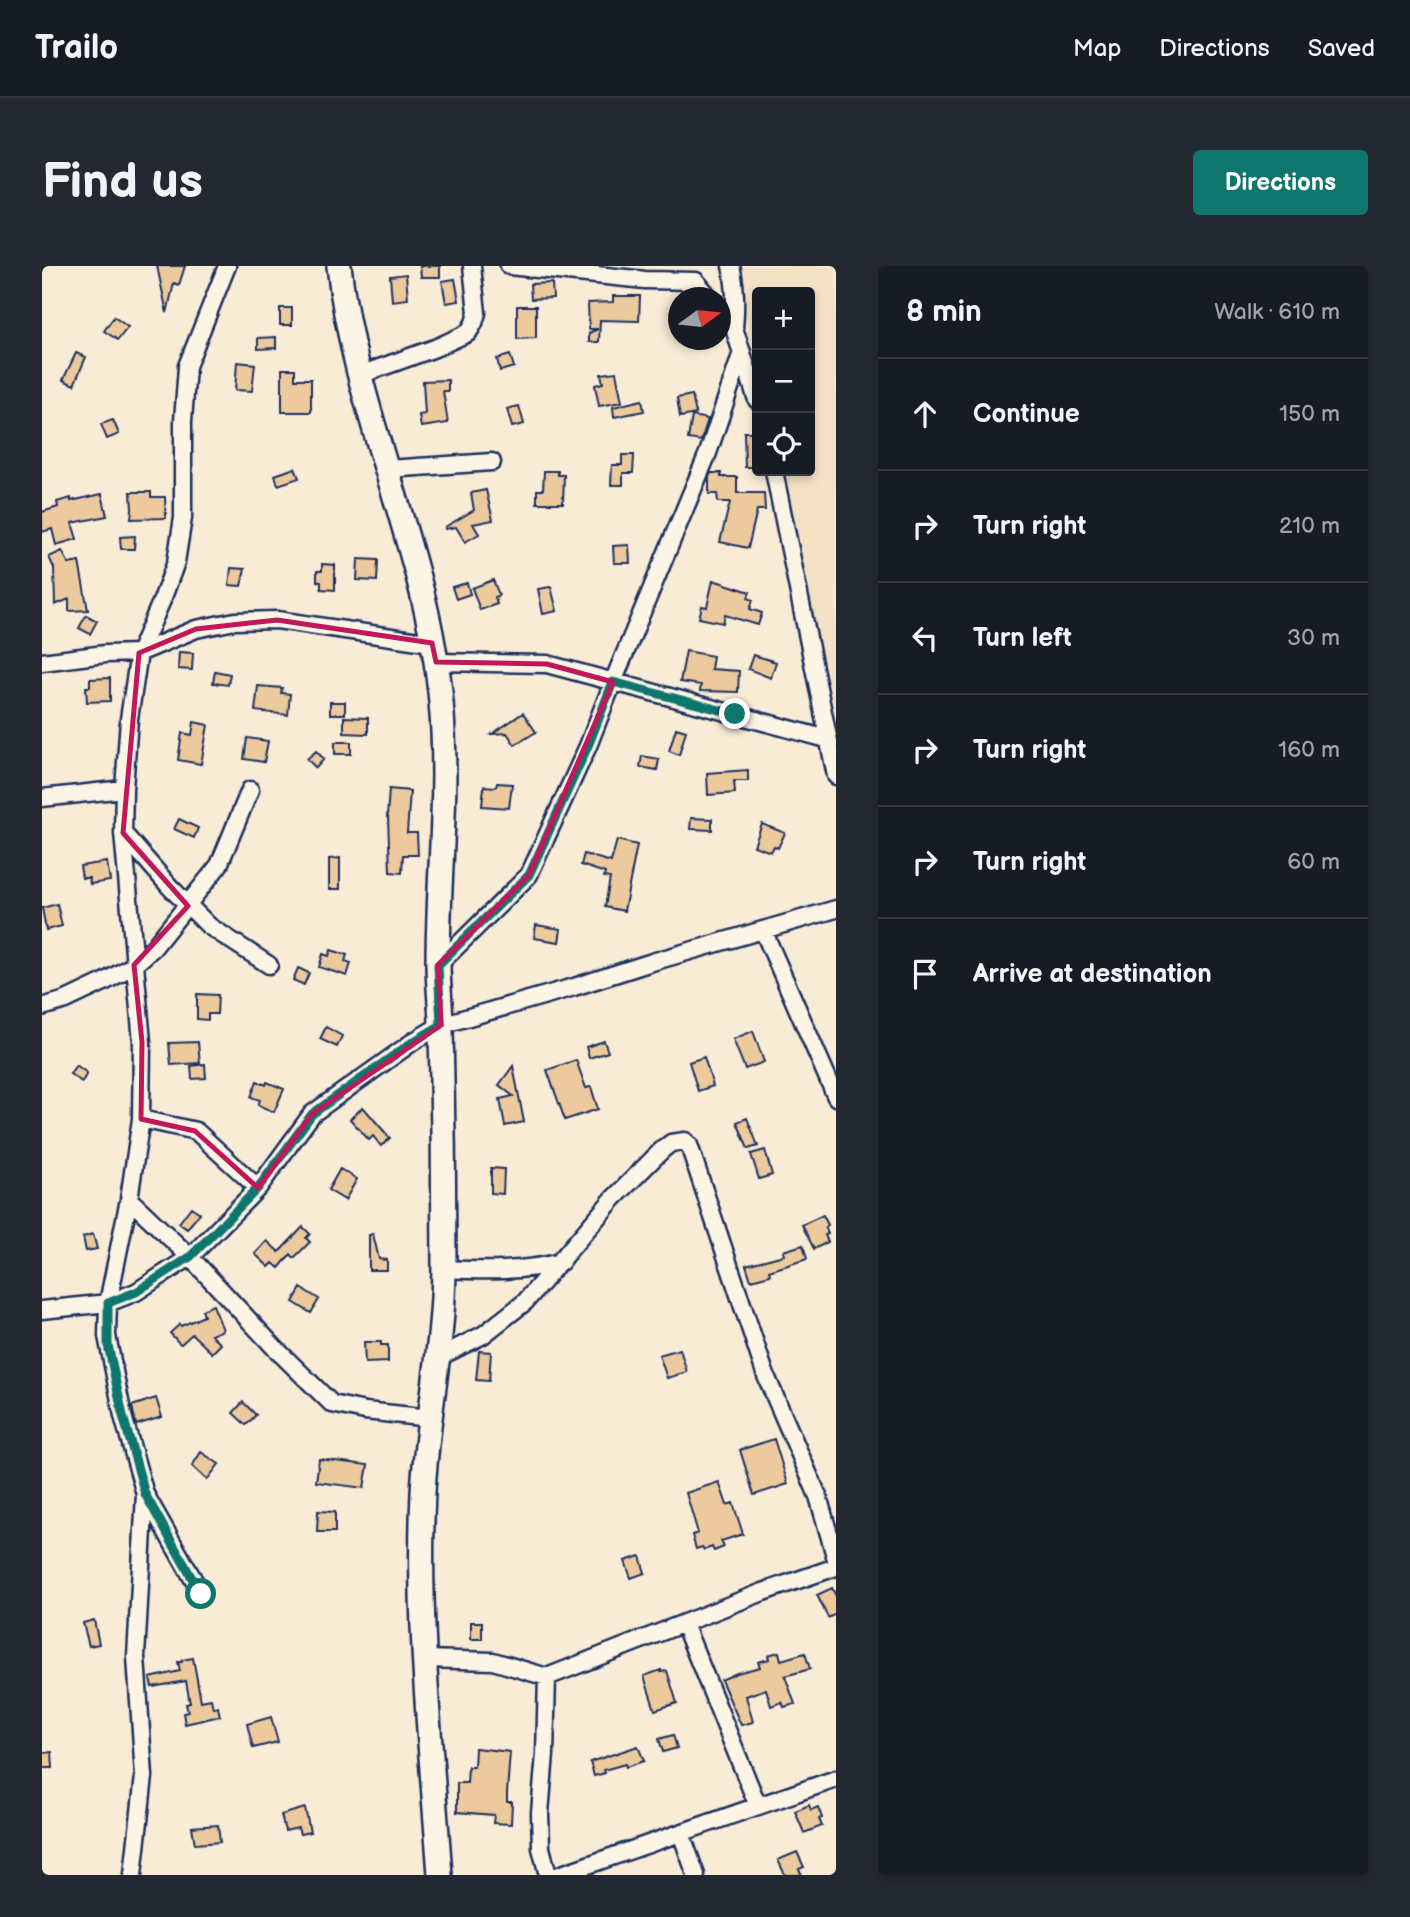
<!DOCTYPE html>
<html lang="en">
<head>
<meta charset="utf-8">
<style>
  body { margin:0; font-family:"Balsamiq Sans",sans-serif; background:#242831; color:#f1f3f6 }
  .controls { position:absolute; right:21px; top:21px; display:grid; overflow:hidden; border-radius:7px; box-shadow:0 4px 10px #0003 }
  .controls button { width:63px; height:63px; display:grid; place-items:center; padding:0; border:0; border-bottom:2px solid #363941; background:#171b24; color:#f1f3f6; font:35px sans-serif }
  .compass { position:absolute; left:626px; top:21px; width:63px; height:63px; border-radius:50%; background:#171b24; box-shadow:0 4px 10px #0003; rotate:75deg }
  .stop { position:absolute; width:21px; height:21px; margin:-16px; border:5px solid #0f766e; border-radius:50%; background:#fff }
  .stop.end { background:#0f766e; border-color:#fff; box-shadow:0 2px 7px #0008 }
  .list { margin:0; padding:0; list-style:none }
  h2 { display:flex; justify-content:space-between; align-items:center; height:91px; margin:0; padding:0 28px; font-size:30px }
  h2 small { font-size:23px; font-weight:400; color:#9ea1a6 }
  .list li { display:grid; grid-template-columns:46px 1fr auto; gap:21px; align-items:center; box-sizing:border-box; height:112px; padding:0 28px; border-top:2px solid #363941 }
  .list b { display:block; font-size:26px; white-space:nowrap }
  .list em { font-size:23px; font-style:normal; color:#9ea1a6 }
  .icon { flex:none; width:38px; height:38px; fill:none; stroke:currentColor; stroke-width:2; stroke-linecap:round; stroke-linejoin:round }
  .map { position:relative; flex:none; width:794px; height:1609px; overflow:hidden; border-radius:7px }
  header { display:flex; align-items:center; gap:42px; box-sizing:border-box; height:98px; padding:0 35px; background:#171b24; border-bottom:2px solid #363941 }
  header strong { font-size:33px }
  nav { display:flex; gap:38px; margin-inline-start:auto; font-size:24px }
  .intro { display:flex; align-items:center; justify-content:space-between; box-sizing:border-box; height:168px; padding:0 42px }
  h1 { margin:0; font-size:49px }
  .button { padding:18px 32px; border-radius:7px; background:#0f766e; color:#fff; font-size:24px; font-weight:700 }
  main { display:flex; gap:42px; padding:0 42px }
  aside { flex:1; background:#171b24; border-radius:7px; box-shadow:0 4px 10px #0003 }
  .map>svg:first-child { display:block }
  .built { fill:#f5e2c6 }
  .building { fill:#edca9e; stroke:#1b2f5e; stroke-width:2 }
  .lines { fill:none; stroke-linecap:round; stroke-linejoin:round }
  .street-casing { stroke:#1b2f5e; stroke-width:21 }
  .secondary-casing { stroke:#1b2f5e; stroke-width:28 }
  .street { stroke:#fcf5e5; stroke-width:16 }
  .secondary { stroke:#fcf5e5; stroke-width:23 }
  .route { stroke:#0f766e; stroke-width:9 }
  .marked { fill:none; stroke:#c2185b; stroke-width:5; stroke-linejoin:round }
</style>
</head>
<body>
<header>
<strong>Trailo</strong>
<nav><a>Map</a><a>Directions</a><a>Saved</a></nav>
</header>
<div class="intro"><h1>Find us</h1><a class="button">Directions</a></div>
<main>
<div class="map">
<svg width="794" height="1609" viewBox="0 0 794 1609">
  <rect width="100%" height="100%" fill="#f9ecd7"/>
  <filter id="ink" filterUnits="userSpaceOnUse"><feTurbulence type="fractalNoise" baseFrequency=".0143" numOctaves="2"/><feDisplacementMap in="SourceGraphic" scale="14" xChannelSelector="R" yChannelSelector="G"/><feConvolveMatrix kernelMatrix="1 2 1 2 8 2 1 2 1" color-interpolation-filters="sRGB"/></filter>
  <g filter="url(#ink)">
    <path class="built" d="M694,0H794V469L738,205H768V26H715V100Z"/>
    <path class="building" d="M115,0H143L137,19L132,17L125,47Z
      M378,0H398V11H379Z
      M364,8L366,33L350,35L348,10Z
      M413,13L417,35L404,37L400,15Z
      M510,17L511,32L489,33L488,18Z
      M571,30H598L597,55L558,54L557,76H547V67L556,63H547L546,37L571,36Z
      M475,40H494V72L475,73Z
      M238,42H250V59H238Z
      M72,51L86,61L76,74L62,65Z
      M234,71V82L216,83V72Z
      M34,87L44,91L32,119L21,114Z
      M468,89L472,101L458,105L455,93Z
      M195,96L213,98L210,125L193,124Z
      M240,103H253V113H269V146H240Z
      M574,106L580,136L557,140L553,119L561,117L559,108Z
      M406,114V125H401L406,157L379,161L377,149L383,148L381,115Z
      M650,129L654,148L638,151L635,132Z
      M600,134L602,145L572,151L571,141Z
      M477,140L482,158L470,161L465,143Z
      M650,150L666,153L659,175L646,173Z
      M71,154L77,168L65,173L59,158Z
      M702,166H715V201H703Z
      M580,189H592L591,207H581V219H569L570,199H580Z
      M253,202L257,212L236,219L233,209Z
      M502,205H516V209H522L521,237H495V224H501Z
      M669,207H679V211H695V227H722L723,244H715L706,282L678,276L688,236H676L675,228H667V211Z
      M444,224L451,254L431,258L437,268L423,276L414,261L403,263V261L432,244L429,227Z
      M89,226H109V231H123L124,252L89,253L90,243Z
      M60,228L65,250L30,257L35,273L14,279L10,263L0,266V246L16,241L15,236L29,232V235Z
      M93,270L92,283H79L78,271Z
      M587,279L588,297H572L571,280Z
      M20,285L27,298L37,296L46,344L27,345V333L13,339L12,302L7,291Z
      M316,293L336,294L335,315L315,314Z
      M280,298L293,299V324L279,323V316L275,315V305H280Z
      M189,302L203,303L199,320L187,319Z
      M451,314L457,329L453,331L455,338L438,344L430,322Z
      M671,314L708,326L706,332L711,334L708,343L720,347L716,359L683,349L681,357L657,352L660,340L665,341Z
      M425,317L428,328L414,333L410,321Z
      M509,321L515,345L501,348L496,323Z
      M44,349L55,355L48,368L37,362Z
      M644,385L671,390L669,403L697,405L696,426L658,425L659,419L638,416Z
      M137,386L151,387L150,404L136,403Z
      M711,389L734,396L729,412L706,403Z
      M173,405L188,408L186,419L171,417Z
      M68,412V435L45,436L44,421H48V413Z
      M216,420L240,422L239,427L248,428L246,449L213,445Z
      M288,436H303V448H288Z
      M481,447L494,466L473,479L465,467L450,468Z
      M302,451L326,452V468L302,467Z
      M152,456L166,459L159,498L136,494L140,467L150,469Z
      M634,462L644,465L637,489L627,485Z
      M205,472L226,475L222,496L202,493Z
      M293,476H309V488H293Z
      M274,485L282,493L274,502L265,493Z
      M600,490L617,493L615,504L598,501Z
      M706,504V515H692L693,527L666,529L665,507Z
      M455,517L470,518L467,542L440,540L442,520L454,521Z
      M347,523L368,525L365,567H375L376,589H361L360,607L348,606L346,551H345Z
      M649,552L670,553V564L648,563Z
      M137,553L156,562L152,572L132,563Z
      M720,558L743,567L736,582L732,580L729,586L712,580Z
      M575,574L595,579L582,645L563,641L568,612L562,611L563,607L539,599L542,588L569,596Z
      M298,592V623H287V593Z
      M65,596L68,615L48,618L47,612H40L38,600Z
      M15,638L20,660L4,664L0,642Z
      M494,659L519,663L517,676L492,672Z
      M289,684L305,689L303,695L309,697L305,710L277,701L281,688L287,690Z
      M256,702L267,707L262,719L251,714Z
      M155,728L176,729L175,748H166V754L155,753Z
      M284,761L300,770L295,781L278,773Z
      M711,765L722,796L703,803L691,773Z
      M562,775L566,786L547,792L544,781Z
      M156,776L158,797L129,799L127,777Z
      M662,791L671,820L656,825L647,796Z
      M534,794L544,822L549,821L556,843L523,854L505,804Z
      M163,798L164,812L150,813L149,800Z
      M34,799L45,807L40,816L28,808Z
      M471,800L482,856L463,860L458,833L471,830L457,819Z
      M215,815L224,819L225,816L242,823L232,846L216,839L218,834L209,831Z
      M321,841L348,872L339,880L331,870L327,874L308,853Z
      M705,852L716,880L706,883L695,856Z
      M723,884L730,909L717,913L709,888Z
      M449,902L462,903L461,928L449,927Z
      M298,903L315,913L303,934L286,924Z
      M149,941L158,947L145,963L137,957Z
      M781,949L786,959L783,961L786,968L783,969L786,976L772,983L760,959Z
      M261,961L268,968L264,972L268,976L252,992L249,988L237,1002L231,997L227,1001L213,988L225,975L237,986Z
      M51,968L55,983L44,985L41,971Z
      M331,968L337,993L345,994V1004H327V969Z
      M761,979L765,993L727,1005L728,1009L709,1014L704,999L742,989L741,985Z
      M259,1022L277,1033L269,1047L251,1036Z
      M171,1039L181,1064L169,1069L179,1078L170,1087L150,1068L139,1078L137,1077L128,1067L138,1058L139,1060L162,1050L160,1044Z
      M322,1076H339V1079H346V1096L323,1097Z
      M638,1083L645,1106L625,1112L617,1089Z
      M437,1085L449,1086L447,1115L434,1114Z
      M114,1132L120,1151L94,1159L90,1140Z
      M201,1136L214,1149L204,1159L191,1147Z
      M732,1173L746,1218L712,1229L698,1184Z
      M159,1186L177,1198L165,1214L150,1200Z
      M277,1193L326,1199L322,1222L274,1216Z
      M677,1216L685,1239L691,1237L701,1268L679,1275L682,1281L672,1285L670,1281L662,1284L660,1281L654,1283L650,1269L656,1267L644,1227Z
      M276,1245L293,1246V1266H275Z
      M598,1290L603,1307L589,1312L583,1295Z
      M790,1322L794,1330V1348L786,1352L775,1329Z
      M52,1354L57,1378L47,1380L41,1357Z
      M429,1356H440V1373H429Z
      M737,1386L739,1394L763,1387L768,1403L743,1410L753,1438L742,1441L740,1436L729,1440L724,1423L704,1430L711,1456L699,1459L679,1414L695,1407L718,1401L716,1396L727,1393L726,1389Z
      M151,1392L159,1435L169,1433L171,1442L176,1441L178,1450L143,1458L141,1447L146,1446L144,1438L148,1437L144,1415L110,1421L108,1412L138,1405L136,1396H140V1394Z
      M619,1404V1406L625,1405L635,1437L613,1444L602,1410Z
      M229,1451L236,1476L211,1482L205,1458Z
      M631,1469L635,1482L621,1486L617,1473Z
      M596,1480L602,1495L584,1501L583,1498L562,1504L563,1507L552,1510L548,1496Z
      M433,1482L468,1486L465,1527V1536H470L469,1558L451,1557L452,1549L415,1546V1517H425L426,1501H432Z
      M10,1486L11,1502H0V1487Z
      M767,1539L769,1544L776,1541L780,1552L777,1553L780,1560L762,1567L753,1545Z
      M263,1542L268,1566L258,1568L256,1562L243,1565L239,1549Z
      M176,1559L178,1576L153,1578L150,1561Z
      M755,1586L762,1601L757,1603L760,1609H743L736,1594Z"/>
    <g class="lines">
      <defs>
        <path id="street" d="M467,0L603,14L654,15L668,32
          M689,0C694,21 694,41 692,62
          M678,44L692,62L715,134
          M318,109L393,82L426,67L432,57L435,47L430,0
          M346,203L450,196
          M732,205L794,510
          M0,396L63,388L97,387L154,363L193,355L235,354L390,377
          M394,396L505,398L785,473
          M0,532L82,523
          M81,567L128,621L167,660L227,699
          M721,664L794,831
          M396,699L487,609L546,480L571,416L666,187L700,86
          M0,741L24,734L62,716L92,699L111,682L177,599L208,524
          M99,853L154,865L216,922
          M87,933L148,991L233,1082L290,1138L323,1145L388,1152
          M402,1003C442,1005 481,1006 519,996
          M0,1044L66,1037L94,1026L148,991L216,922L270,848L372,775L399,759L532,721L610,696L794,643
          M395,1092L441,1069L483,1036L571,933L620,884L629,877L643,875L647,879L724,1110L776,1230L794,1293
          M103,1228L159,1327
          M642,1358L716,1540
          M383,1393L451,1395L505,1411L721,1326L794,1301
          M505,1411L503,1488L498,1547L499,1582L506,1609
          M639,1567L654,1609
          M91,1609L102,1510L94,1391L103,1228L81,1150L65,1070L66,1037L87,933L99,853L100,776L81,567L82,523L87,453L97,387L120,334L134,296L141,252V155L145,100L185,0
          M517,1609L794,1513"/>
        <path id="secondary" d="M297,0C313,149 386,287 399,436C407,523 396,610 396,697C396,719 399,741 399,762C401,841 402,920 402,999C402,1075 385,1150 381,1226C375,1354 389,1482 398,1609"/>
      </defs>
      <use href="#street" class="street-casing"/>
      <use href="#secondary" class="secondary-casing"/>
      <use href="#street" class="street"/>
      <use href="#secondary" class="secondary"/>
    </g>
  </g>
  <g class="lines" filter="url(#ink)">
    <path class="route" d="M159,1328L103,1228L81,1150L66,1079V1037L94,1026L148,991L216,922L270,848L372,775L399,759L396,699L487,609L546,480L571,416L693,448"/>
  </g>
  <path class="marked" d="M235,354L390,377L394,396L505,398L571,416L487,609L396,699L399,759L270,848L216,922L153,865L99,853L100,776L92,699L146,640L81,567L97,387L154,363Z"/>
</svg>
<div class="controls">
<button>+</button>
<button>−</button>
<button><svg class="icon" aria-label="locate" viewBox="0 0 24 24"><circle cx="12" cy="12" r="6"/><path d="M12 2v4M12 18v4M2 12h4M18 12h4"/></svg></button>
</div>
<svg class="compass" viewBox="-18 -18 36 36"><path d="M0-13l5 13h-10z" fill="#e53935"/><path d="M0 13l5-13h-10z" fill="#9ea1a6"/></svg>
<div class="stop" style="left:159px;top:1328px"></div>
<div class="stop end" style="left:693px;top:448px"></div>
</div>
<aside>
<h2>8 min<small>Walk · 610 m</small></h2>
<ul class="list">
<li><svg class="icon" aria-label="ahead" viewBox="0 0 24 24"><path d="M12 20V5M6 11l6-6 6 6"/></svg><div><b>Continue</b></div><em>150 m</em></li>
<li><svg class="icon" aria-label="right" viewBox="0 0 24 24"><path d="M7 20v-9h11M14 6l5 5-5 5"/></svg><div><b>Turn right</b></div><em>210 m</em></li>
<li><svg class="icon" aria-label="left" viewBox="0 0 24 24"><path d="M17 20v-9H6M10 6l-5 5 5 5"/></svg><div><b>Turn left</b></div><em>30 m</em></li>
<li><svg class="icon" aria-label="right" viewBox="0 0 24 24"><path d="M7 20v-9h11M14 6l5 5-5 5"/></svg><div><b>Turn right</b></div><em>160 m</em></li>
<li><svg class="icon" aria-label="right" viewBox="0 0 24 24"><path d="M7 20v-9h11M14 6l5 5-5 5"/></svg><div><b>Turn right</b></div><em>60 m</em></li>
<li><svg class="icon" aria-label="arrive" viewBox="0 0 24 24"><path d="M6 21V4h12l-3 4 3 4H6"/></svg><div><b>Arrive at destination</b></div></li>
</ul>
</aside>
</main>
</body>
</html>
